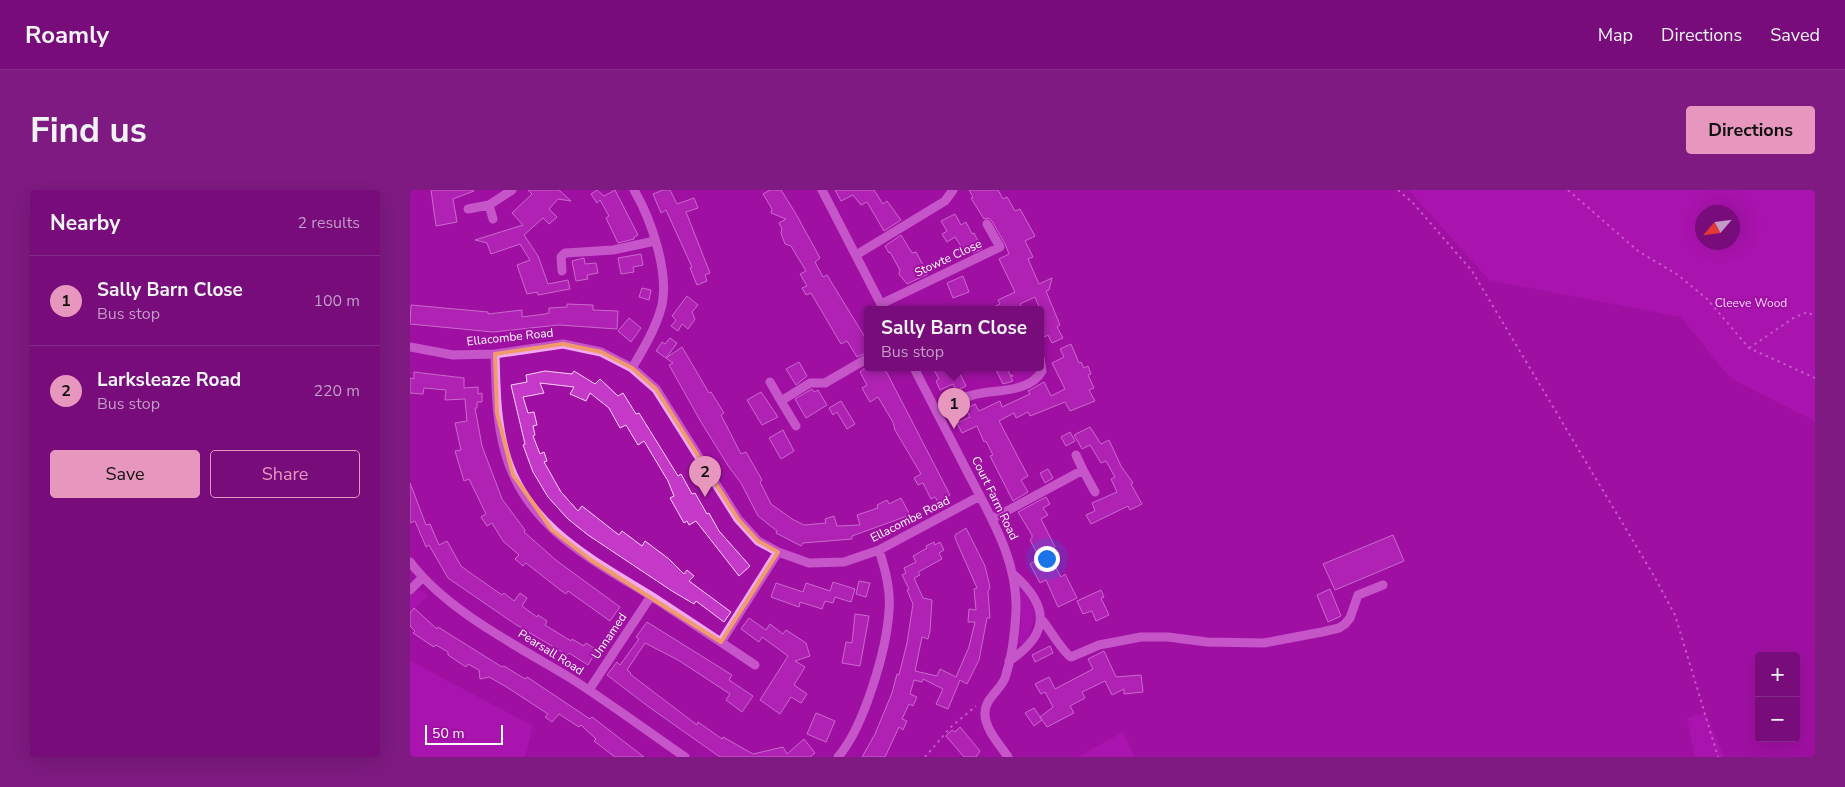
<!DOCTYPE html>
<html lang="en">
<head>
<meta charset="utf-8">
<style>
  body { margin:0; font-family:"Nunito Sans",sans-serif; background:#7e1a81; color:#f1f3f6 }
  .controls { position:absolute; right:15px; bottom:15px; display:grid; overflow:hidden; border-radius:5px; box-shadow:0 5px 20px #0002 }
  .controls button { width:45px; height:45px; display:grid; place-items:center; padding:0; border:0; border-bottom:1px solid #882c8b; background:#770c7a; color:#f1f3f6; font:25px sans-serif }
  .compass { position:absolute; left:1285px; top:15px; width:45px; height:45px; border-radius:50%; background:#770c7a; box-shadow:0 5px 20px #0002; rotate:242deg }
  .scale { position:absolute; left:15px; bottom:12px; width:78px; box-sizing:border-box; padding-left:5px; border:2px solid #fff; border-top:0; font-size:14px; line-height:18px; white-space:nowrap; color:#fff; -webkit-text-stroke:4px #9f10a2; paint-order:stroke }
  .you { position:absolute; left:636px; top:368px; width:18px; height:18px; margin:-12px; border:4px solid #fff; border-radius:50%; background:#1a73e8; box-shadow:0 0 0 8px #1a73e833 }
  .badge { display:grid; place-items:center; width:32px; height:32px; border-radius:50%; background:#e797bd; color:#111; font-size:16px; font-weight:700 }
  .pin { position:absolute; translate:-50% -41px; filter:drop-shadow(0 1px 2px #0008) }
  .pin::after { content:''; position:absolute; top:26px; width:18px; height:15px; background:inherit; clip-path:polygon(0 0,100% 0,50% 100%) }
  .popup { position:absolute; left:454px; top:116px; width:180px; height:65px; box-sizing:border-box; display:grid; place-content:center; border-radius:5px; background:#770c7a; filter:drop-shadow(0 1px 4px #0005); font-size:16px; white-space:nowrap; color:#c39bc7 }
  .popup b { font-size:19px; color:#f1f3f6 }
  .popup::after { content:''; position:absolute; left:50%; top:100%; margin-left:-10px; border:10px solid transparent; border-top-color:#770c7a }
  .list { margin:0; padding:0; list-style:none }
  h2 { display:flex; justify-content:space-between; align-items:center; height:65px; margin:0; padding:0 20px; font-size:21px }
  h2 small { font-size:16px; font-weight:400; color:#c39bc7 }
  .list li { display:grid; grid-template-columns:32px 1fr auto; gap:15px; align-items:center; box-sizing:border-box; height:90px; padding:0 20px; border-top:1px solid #882c8b }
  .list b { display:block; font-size:19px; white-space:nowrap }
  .list p { margin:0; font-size:16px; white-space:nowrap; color:#c39bc7 }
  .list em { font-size:16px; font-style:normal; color:#c39bc7 }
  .actions { display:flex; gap:10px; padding:15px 20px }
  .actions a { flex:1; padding:11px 0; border:1px solid #e797bd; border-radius:5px; text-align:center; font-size:18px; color:#e797bd }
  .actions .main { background:#e797bd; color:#111 }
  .map { position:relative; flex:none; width:1405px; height:567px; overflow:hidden; border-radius:5px }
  header { display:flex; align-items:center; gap:30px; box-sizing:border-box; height:70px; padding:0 25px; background:#770c7a; border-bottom:1px solid #882c8b }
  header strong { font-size:24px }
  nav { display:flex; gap:28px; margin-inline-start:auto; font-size:18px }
  .intro { display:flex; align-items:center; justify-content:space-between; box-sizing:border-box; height:120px; padding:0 30px }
  h1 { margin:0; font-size:35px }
  .button { padding:12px 22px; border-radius:5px; background:#e797bd; color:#111; font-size:18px; font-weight:700 }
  main { display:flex; gap:30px; padding:0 30px }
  aside { flex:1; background:#770c7a; border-radius:5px; box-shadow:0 5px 20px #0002 }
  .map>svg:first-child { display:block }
  .green { fill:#b618bc; fill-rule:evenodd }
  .building { fill:#c439c8; stroke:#fdd3fe }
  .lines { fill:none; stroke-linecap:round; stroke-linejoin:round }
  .path { stroke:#f3a9f6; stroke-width:2; stroke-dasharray:2.5 4; stroke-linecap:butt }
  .minor { stroke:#f3a9f6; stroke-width:9 }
  .marked { fill:none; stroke:#f19b6d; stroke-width:4; stroke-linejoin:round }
  .labels { text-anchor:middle; stroke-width:4; stroke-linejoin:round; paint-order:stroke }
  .street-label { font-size:12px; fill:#fff; stroke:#9f10a2 }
  .park-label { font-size:12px; fill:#fdd3fe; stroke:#9f10a2 }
</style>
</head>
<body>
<header>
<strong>Roamly</strong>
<nav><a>Map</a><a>Directions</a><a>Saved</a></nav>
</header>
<div class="intro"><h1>Find us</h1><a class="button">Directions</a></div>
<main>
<aside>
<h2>Nearby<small>2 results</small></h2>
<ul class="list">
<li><span class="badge">1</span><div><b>Sally Barn Close</b><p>Bus stop</p></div><em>100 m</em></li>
<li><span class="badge">2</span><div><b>Larksleaze Road</b><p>Bus stop</p></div><em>220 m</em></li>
</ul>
<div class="actions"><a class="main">Save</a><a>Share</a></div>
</aside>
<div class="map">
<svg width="1405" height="567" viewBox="0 0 1405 567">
  <rect width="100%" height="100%" fill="#9f10a2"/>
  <path class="green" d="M999,0H1405V231L1320,188L1271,127L1079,90ZM1292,22H1322V52H1292Z
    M602,178H628L624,184L605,194Z
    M10,400L18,406L0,422V405Z
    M614,400C629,420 625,433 615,454L611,455L608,453L611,430L610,404Z
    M0,471L123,536L115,567H0Z
    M1295,523L1314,567H1285L1277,528Z
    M713,542L725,567H667Z"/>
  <path class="building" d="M21,0H63L64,1L43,9L47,32L26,36Z
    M118,0H149L161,11L148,9L139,19L147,27L139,34L133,28L114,45L128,66L138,94L158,90L160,99L128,105L127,102L117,104L107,75L120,70L110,54L81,64L77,53L65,50L113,35L102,23L122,4Z
    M187,0L194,6L205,0L228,45L224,47V49L208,53L196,28L199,26L190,10L187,13L181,4Z
    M253,0H260L267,14L284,8L288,18L276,22L300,83L295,85L297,91L287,95L280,78L282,77L256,20L251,23L243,4Z
    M360,0H371L386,24L410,68L405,72L413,87L417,85L453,144L458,152V162L447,167L437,151L431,154L401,103L396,105L392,98L397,96L390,84L396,81L381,56L375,54L371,43L372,39L369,33L376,29L361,23L362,19L353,4Z
    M425,0H464L473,14L477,11L491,30L474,41L457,12L451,15L443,5L431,11Z
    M559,0H588L593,9L597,7L605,21L610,19L625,46L615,51L623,67L618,69L629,94L642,88L639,100L636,101L650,135L647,137L653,148L642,153L638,145L630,149V119L625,107L610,114L613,120H577L590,114L588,110L605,102L589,69L599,64L595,54L582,31L579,28L574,29L561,8L563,7Z
    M545,24L551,35L556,32L562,44L564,43L572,59L563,63L560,58L554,61L545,47L537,52L532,44L537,41L531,31Z
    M491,45L502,63L506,62L518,84L497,94L489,84L490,80L480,62L479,63L475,56Z
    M231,64L233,75L223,77L224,82L211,84L208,68Z
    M174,68L175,74L186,73L188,83L177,85L178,89L166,91L162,71Z
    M553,86L559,102L543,108L537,93Z
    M232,98L241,100L239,110L229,107Z
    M277,106L288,115L282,122L285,129L278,139L272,134L268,141L261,136L266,130L262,126Z
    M157,114L183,115V120L208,121L207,139L149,135L83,142L0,134L1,115L78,122V124L112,120V127L135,124L139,123V118L157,117Z
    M219,128L231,138L221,152L208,141Z
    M260,148L267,153L256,168L272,157L299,203L301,202L314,223L311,225L331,264L336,262L352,290L350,292L361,314L382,329L394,335L416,333L415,329L424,326L427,336L450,335L447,325L468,318L467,315L477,310L479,314L491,308L500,325L442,346V349L393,353L391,356L366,343L367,341L348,326L331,293L319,277L291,232L259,175L263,173L246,161L252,152L255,154Z
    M661,154L669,173L671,172L674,178L678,176L681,184L678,185L684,198L679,200L685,211L660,221L655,212L620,226L618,222L606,228L604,223L589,231L618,286L611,290L618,302L603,311L580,266L583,265L576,251L574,252L567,236L552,243L547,233L560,227L556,219L565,214L569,221L590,211L592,217L620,204L618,201L634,192L641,206L655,199L642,173L654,167L650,159Z
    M389,172L397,186L386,195L376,179Z
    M458,175V178H473L477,183L540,305L528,312L525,307L521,309L513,293L508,295L504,288L511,284L485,240L483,232L468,207L460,212L452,198L457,195L450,182Z
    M523,178H547L556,196L546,201L543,194L530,200L526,191L529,189Z
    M585,178H597L603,191L593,194Z
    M135,181L162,184L164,181L185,194L190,189L208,206L213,203L226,224L229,223L268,286L271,284L282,304L285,303L297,324L299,323L309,341L340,376L329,386L286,331L279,335L277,331L274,333L260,308L264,306L258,291L234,251L228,255L216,235L210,238L199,218L180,203L176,211L160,204L164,197L130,193L134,203L113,207L118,223L124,222L127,235L123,236L125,245L123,246L130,264L134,262L137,271L134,272L151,302L168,321L172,316L209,345L212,341L232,356L235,351L259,369L274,384L277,380L284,386L279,391L321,422L314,432L286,411L284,414L262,401L178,345L158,329L138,307L123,282L113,255L115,254L101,195L117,192L116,185Z
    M4,182L54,188V198L68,197V204L72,203V212H67V218H65L72,256L92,309L115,340L114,342L147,371L210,417L200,431L158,401L156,404L149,399L116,373L113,376L105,369L109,365L93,351L82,333L77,336L71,327L76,324L59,289L54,291L45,261L51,260L45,233L57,231L55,209L35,210L36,200L14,198L13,204L0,203V188L4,189Z
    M402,199L404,202L408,200L417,215L396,228L385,209Z
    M351,202L368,227L352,235L337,210Z
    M431,211L445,234L437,239L427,222L423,225L419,218Z
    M680,237L691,254L699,250L711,276L723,293L721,294L732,314L720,320L718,316L681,334L676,325L685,321L682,313L707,302L701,289L705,287L696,271L691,273L680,255L672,259L664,245Z
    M373,240L384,261L371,269L359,248Z
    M660,242L665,251L656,256L651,247Z
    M638,279L643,288L635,293L630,283Z
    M0,293L16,335L20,334L29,355L37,351L51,376L59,382L92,405L94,403L104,411L110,403L117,408L112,416L127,427L128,425L137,431L135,435L161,451L162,449L174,456L176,453L187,460L178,475L159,463L157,465L105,434L38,388L19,355L16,357L5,331L0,333Z
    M636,307L640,314L633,318L638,325L631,329L645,357L628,365L620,350L622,348V345L608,322Z
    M556,338L575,376L580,397L578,402L580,428H577L569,470L557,494L550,490L538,519L526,514L533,499L513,489L512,492L504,490L500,504L507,507L503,516L499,514L492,529L497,531L493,540L489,537L475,567H452L465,544L482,503L487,484L489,485L497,453L503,414L497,400L499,399L492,385L496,383L494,378L506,372L503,366L517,358L516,356L524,352L525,355L530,352L534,360L529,363L532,369L508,382L510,385L504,388L513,408L522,410L520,441L518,449L512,447L505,481L527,486L530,479L546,487L549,480L559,457L565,432H558L559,419L566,420L564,399L567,398L545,348V345Z
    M983,345L994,371L925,400L913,374Z
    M632,367L638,380L645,376L651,387L655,384L667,408L648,417L636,390L630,393L620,374Z
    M449,391L460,393L456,407L446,404Z
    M423,392L445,399L441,412L425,407L423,413L415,411L412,419L390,412L389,417L361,407L366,393L393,402L396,393L420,401Z
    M920,399L931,426L918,432L907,405Z
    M691,400L694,407L691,408L699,425L686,431L682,421L673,424L667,411Z
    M4,418L27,439L28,437L92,477L94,476L115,489L117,487L180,529L182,527L234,567H205L184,551L186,549L171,535L169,537L149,524L142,532L135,527L138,524L95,496L79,487L70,489L69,480L58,474L56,477L38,465V462L26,455L24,457L3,443L5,441L0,436V423Z
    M445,424L459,426L450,476L432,473L436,452L442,453Z
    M339,428L356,440L360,434L373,444L376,440L396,453L400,466L385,471L395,477L384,495L397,504L391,513L381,507L370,524L350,510L378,466L352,447L349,452L331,439Z
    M237,432L322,485L319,490L343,506L332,522L316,510L320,504L268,470L235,453L217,480L221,483L220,484L287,535L288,532L312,549L313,547L343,564L373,557L377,564L394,549L405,563L400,567H310L239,517L197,485L207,472L210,475L229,449L226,447Z
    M640,456L643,463L625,472L622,465Z
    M694,461L706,487L731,485L733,502L714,504V499L702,505L695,491L672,502L675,508L660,516L664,523L637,537L630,527L643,517L635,502L631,504L625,494L639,487L645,499L683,479L678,469Z
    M624,518L632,530L624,536L615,523Z
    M406,523L425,531L416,552L397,544Z
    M550,537L570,561L566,567H554L536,546L542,540L545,542Z"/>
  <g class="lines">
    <path class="path" d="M988,0L1003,13L1062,81L1244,386L1265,425L1308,567
      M1158,0L1228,61L1268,85L1297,109L1339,158L1405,188
      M1339,158L1385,127L1398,122L1405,127
      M601,178L603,190
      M515,567L541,537L566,516"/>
    <path class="minor" d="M412,0L474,120
      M79,15L83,29
      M58,19L79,15L102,0
      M446,65L535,11L543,0
      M152,81L151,67L155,63L203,60L245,51
      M471,114L590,57L577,34
      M0,157L43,165L85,164L153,154L191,162L222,178L246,199L328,329L348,351L368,362L399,373L434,372L469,360L570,306
      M85,164C86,197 86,230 95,262C115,336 181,369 241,406C276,429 311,452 345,475
      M222,178C234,158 246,138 252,115C259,81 241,29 224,0
      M504,178C522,213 540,248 558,283C580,326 608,370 606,421C605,443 602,467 595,488C590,501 574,509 575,524C575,539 590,555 598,567
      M360,192L371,211
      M527,222C538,216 550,208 563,205C583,199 619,204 632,181L630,168
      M386,236L371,211L400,193H415L458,168
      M666,265L673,280
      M582,329L673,280L685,302
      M0,372C38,422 108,456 162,489C201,514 237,541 275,567
      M0,400L12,388
      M633,431C640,440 653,462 661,467L689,455L731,447H758L797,452L854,453L912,442L929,438L935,434L940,428L948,405L973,395
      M311,452L368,362
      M599,471C640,444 640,416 603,384
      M179,500L241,406
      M428,567C454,537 477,459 479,420C481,400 475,379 469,360"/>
  </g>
  <path d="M0 0H1405V567H0ZM153,154L191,162L222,178L246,199L328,329L348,351L368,362L311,452L181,370L142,340L103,285L87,223L85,164Z" fill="#9f10a2" fill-opacity=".55" fill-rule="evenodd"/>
  <path class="marked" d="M153,154L191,162L222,178L246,199L328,329L348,351L368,362L311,452L181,370L142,340L103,285L87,223L85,164Z"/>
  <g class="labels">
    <g class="street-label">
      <text transform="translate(538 68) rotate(-25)" y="4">Stowte Close</text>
      <text transform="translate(100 147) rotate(-6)" y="4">Ellacombe Road</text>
      <text transform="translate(585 308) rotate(64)" y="4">Court Farm Road</text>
      <text transform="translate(500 329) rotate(-27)" y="4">Ellacombe Road</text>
      <text transform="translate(199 446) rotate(-56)" y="4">Unnamed</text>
      <text transform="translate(141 462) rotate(32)" y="4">Pearsall Road</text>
    </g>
    <g class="park-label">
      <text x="1341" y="117">Cleeve Wood</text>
    </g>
  </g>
</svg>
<div class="controls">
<button>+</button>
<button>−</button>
</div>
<svg class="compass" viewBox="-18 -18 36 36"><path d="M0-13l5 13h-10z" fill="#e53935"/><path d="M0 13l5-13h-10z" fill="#c39bc7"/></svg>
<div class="scale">50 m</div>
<div class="you"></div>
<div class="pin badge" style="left:544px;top:239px">1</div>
<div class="popup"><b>Sally Barn Close</b>Bus stop</div>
<div class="pin badge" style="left:295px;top:307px">2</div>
</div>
</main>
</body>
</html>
